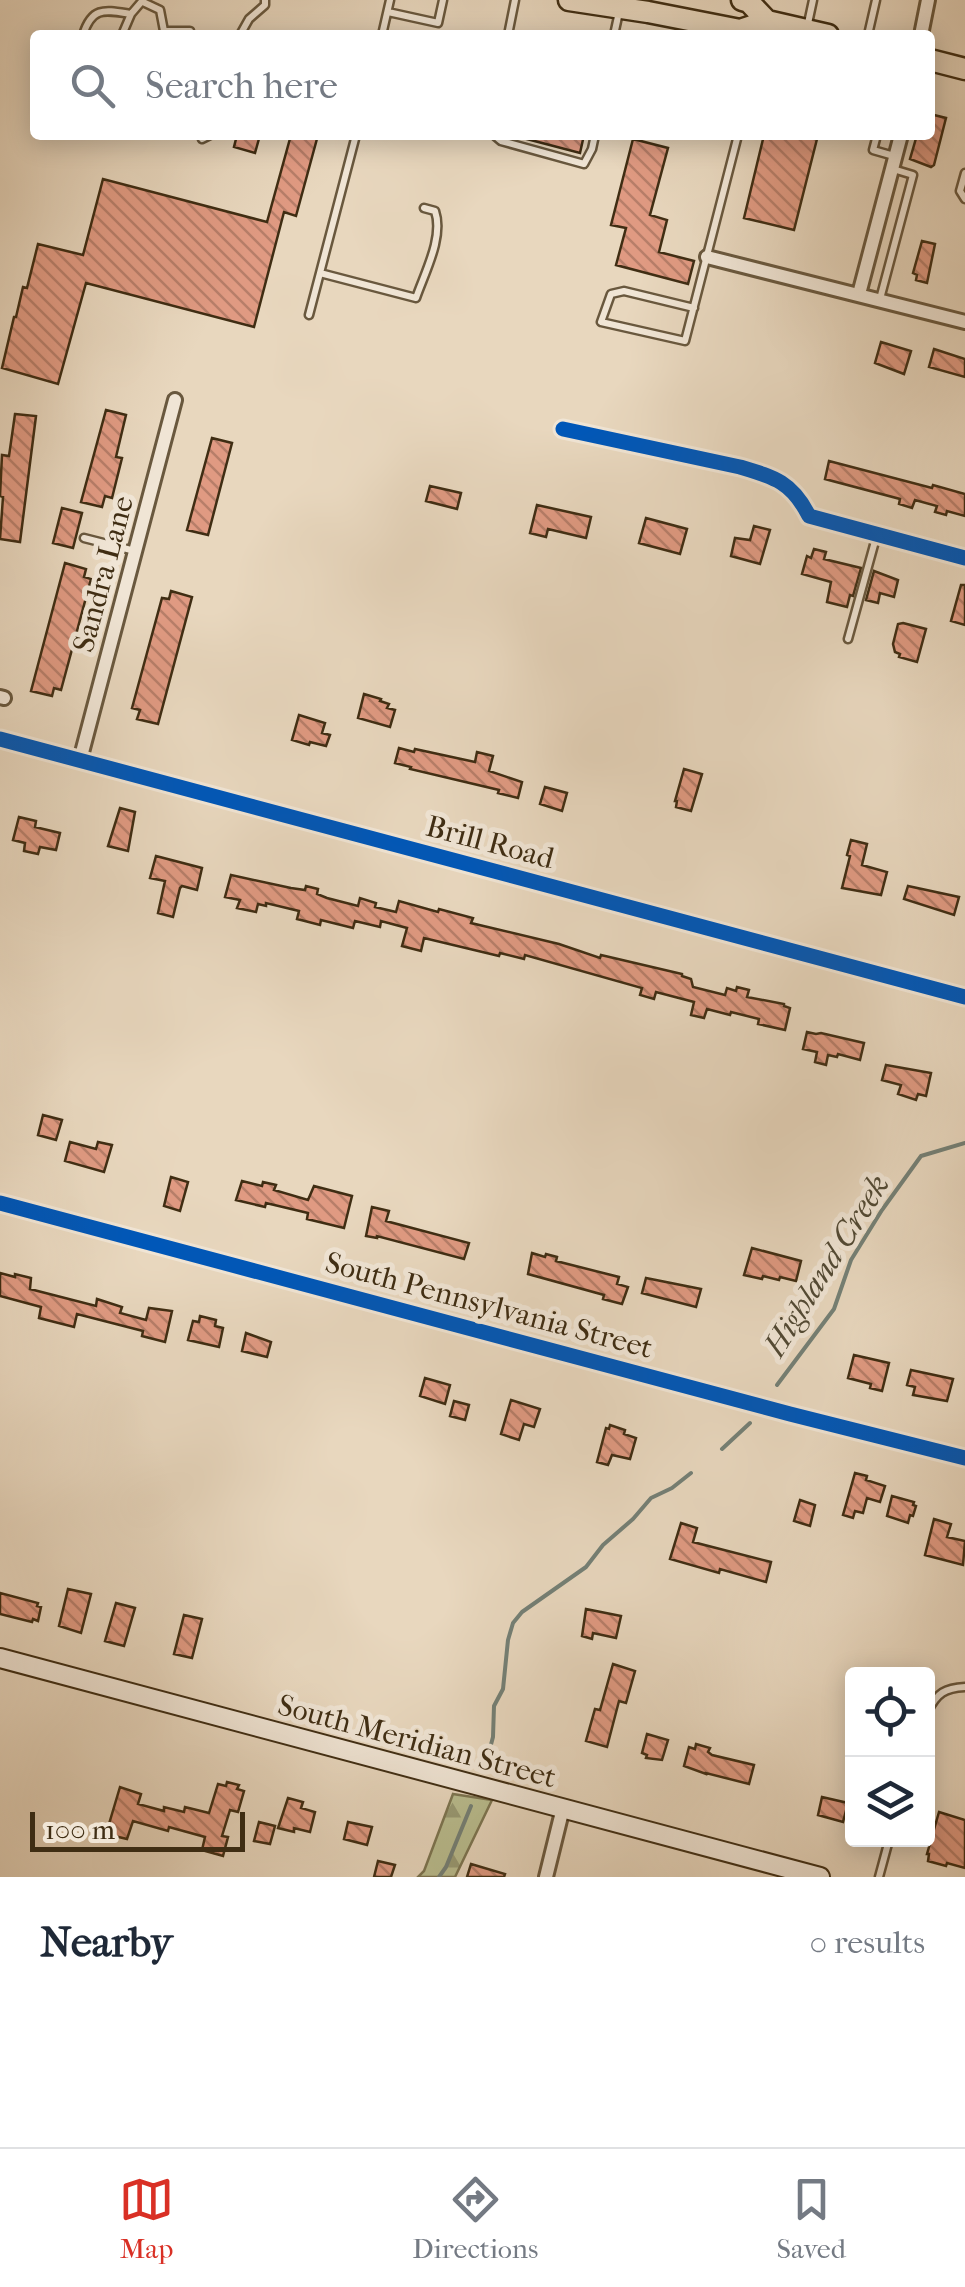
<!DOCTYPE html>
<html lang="en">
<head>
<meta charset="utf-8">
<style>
  body { margin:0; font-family:"IM FELL French Canon",serif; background:#f2f2f3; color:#1f2937 }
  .controls { position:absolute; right:30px; bottom:30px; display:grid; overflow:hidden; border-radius:10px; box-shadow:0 5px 25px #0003 }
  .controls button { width:90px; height:90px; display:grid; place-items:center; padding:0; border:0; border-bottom:2px solid #e0e1e3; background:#fff; color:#1f2937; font:50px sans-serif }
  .scale { position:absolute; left:30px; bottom:25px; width:215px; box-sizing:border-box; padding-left:10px; border:5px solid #3f2d13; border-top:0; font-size:28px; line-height:35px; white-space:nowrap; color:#3f2d13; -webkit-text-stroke:8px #f0e5d5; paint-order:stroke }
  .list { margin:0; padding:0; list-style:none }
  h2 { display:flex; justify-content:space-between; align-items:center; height:130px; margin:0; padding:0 40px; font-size:42px }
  h2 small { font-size:32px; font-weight:400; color:#747a83 }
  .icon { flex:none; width:55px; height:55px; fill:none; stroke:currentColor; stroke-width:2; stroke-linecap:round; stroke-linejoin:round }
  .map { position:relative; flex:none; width:965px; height:1877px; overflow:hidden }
  .search { position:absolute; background:#fff; box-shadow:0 5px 25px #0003; left:30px; right:30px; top:30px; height:110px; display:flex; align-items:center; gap:25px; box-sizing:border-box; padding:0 35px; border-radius:10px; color:#747a83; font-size:38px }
  .sheet { height:270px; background:#fff }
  nav { display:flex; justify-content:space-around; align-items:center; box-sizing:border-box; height:140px; border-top:2px solid #e0e1e3; background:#fff; font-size:28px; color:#747a83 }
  nav a { display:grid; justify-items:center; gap:5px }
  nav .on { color:#d93025 }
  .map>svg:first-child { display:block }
  .forest { fill:url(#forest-firs); stroke:#7c7551; stroke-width:2.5 }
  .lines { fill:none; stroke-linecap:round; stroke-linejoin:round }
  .stream { stroke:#748076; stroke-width:4 }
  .building { fill:url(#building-back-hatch); stroke:#3f2d13; stroke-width:2.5 }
  .service-casing { stroke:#69583e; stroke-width:11 }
  .minor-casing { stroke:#69583e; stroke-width:18 }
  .secondary-casing { stroke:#3f2d13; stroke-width:22 }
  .primary-casing { stroke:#3f2d13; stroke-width:25 }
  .service { stroke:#f0e5d5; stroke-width:6 }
  .minor { stroke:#f0e5d5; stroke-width:12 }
  .secondary { stroke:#f0e5d5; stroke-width:18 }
  .primary { stroke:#e8d7be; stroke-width:20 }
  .cycleway-casing { stroke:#f0e5d5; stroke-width:21 }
  .cycleway { stroke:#0057b8; stroke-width:15 }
  .labels { text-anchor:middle; stroke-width:10; stroke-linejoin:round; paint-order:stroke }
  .street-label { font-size:30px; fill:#3f2d13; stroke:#f0e5d5 }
  .water-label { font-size:32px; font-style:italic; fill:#514934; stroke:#f0e5d5 }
</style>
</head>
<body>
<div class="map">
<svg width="965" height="1877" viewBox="0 0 965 1877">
  <defs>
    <pattern id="forest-firs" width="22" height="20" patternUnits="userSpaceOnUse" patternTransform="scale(2.5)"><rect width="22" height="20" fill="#b9bd8f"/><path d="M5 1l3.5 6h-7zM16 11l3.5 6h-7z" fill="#989a74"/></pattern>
    <pattern id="building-back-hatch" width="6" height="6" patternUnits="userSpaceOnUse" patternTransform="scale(2.5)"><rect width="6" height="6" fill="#e09a82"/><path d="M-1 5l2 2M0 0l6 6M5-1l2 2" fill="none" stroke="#b77e69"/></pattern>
  </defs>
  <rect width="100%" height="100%" fill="#e8d7be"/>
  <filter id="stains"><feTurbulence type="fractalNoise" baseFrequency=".002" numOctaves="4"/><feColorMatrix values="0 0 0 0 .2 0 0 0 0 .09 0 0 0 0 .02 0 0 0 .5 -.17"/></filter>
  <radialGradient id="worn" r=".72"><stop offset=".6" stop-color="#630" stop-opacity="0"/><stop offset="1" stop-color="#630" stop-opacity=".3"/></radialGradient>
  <path class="forest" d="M453,1794L492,1800L455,1877H418L424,1871Z"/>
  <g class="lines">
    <path class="stream" d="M777,1385L834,1309L851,1260L882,1210L921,1156L965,1143
      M722,1449L750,1423
      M484,1771L493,1737L494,1706L503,1689L508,1640L513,1623L522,1612L586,1567L603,1545L633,1519L651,1498L672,1488L691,1473
      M439,1877L446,1867L471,1806"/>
  </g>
  <path class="building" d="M930,114L946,118L934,165L931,167L910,159L917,135H930Z
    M237,135H260L255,153L234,147Z
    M291,135H318L296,216L284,212L254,327L86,283L58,384L2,368L14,317H16L23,287L27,288L38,244L83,255L103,179L267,222Z
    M528,135H584L580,153L527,139Z
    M764,135H818L794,230L744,218Z
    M633,139L668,148L650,215L667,220L659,252L694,261L688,284L616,265L626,228L611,225Z
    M922,241L935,244L927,283L916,280L917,275L913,273Z
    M881,342L911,351L904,374L875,363Z
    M934,349L965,359V377L929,367Z
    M106,410L126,415L116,457L122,458L112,498L105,496L102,507L81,502Z
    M15,414L36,416L20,542L0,539L3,497L0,496L2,455L9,456Z
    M212,438L232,443L208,535L187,530Z
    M829,461L932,488L933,485L965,494V516L947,511L946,515L935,512L937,506L915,500L912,508L899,504L900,499L825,479Z
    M430,486L461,493L457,509L426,501Z
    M537,505L591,517L586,538L548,529L546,537L530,533Z
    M62,508L82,513L73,548L53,543Z
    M646,518L687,529L680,554L639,543Z
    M754,526L770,530L760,564L731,556L735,538L750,540Z
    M814,549L826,552L824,559L861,568L853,596L850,595L847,607L827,602L831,582L802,574L807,556L811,558Z
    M65,563L86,569L84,577L91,579L61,690L54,688L52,696L31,691Z
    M874,571L898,580L894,597L880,593L878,603L866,600Z
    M961,585H965V625L951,621Z
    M171,591L192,597L158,724L137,719L140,710L132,708L162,598L169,599Z
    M903,623L926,629L917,662L899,657L900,654L895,652L893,644L898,624Z
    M364,694L381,699L380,701L389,704L387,708L395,710L390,727L358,718Z
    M299,715L325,723L322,733L330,735L326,746L310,742L309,745L292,740Z
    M399,748L414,752L415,749L475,762L477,752L493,756L489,771L522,782L518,798L498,793L499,790L410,769L411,767L395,763Z
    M684,769L702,774L691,811L676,807L677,801H675Z
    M545,787L567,793L562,811L540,804Z
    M120,808L135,812L128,851L108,846Z
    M19,817L36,821L35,827L60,833L56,850L40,847L38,854L24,851L25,843L13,840Z
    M851,840L867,844L862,865L887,872L881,895L842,888L850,856L847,855Z
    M156,856L202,868L197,890L182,886L180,888L173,917L158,913L165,881L150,878Z
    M231,875L291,888L305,890L306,886L318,889L317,894L327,898L358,906L360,898L376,903L375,907L396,912L399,901L438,912L439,909L473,918L471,923L559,944L600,958L601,955L682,974V976L691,979L693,987L725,995L727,988L736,991L737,987L749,990L747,997L784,1004V1006L790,1008L785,1030L758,1024L759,1019L731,1012L730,1015L707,1009L704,1018L691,1015L694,1002L656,992L654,999L640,995L642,988L525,955L524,959L500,953L499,956L424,938L421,951L402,946L407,928L381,921L380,927L355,921L353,928L321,920L320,925L301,920L297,919L299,911L266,903V906L258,904L256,912L237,908L240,900L225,897Z
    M908,886L959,897L954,915L904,899Z
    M807,1032L816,1034L821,1033L864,1043L860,1060L838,1054L837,1057L828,1055L826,1065L815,1062L817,1052L803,1049Z
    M886,1065L931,1073L926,1096L918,1094L916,1100L898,1094L901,1085L882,1080Z
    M43,1115L62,1120L56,1140L38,1135Z
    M70,1142L96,1149L98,1142L112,1145L104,1172L65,1161Z
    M171,1177L188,1182L180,1211L164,1206Z
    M242,1181L262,1186L263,1182L276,1185L274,1190L308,1200L314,1186L352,1196L344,1228L307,1219L308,1213L266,1203L265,1207L236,1200Z
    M372,1207L389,1211L386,1221L469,1243L464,1259L377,1236V1238L366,1236Z
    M752,1248L801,1261L796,1281L780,1277L779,1280L763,1276L762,1279L744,1275Z
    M532,1253L545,1257L546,1254L557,1257L556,1261L619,1277L617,1284L628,1287L622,1304L603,1299L604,1295L528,1274Z
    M0,1273L15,1277V1274L31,1278L30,1289L96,1306L97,1299L122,1307L120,1313L146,1320L149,1308L172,1311L165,1342L142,1336L143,1331L77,1314L74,1327L39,1318L41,1307L0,1296Z
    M646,1278L701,1289L696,1307L642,1293Z
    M200,1316L216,1320L215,1326L223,1328L219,1347L188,1340L193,1321L199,1322Z
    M246,1333L271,1342L267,1357L242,1351Z
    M854,1355L889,1363L882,1391L870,1388L871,1384L848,1378Z
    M911,1370L953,1379L947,1401L913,1395L915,1387L907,1385Z
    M425,1378L450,1385L445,1404L420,1396Z
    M511,1400L540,1409L534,1427L524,1424L519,1440L501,1434Z
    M454,1401L469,1405L465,1420L450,1416Z
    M610,1425L625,1430L624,1434L636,1438L630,1459L612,1455L608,1465L597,1462L606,1428L609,1429Z
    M855,1473L867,1476L866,1480L885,1486L880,1502L867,1498L863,1513L855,1511L853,1518L843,1515Z
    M892,1496L914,1502L913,1505L916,1506L913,1516L910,1515L908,1523L887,1516Z
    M800,1500L815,1505L810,1526L794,1521Z
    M934,1519L951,1524L947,1537L965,1541L963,1565L925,1555Z
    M681,1523L697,1528L693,1542L771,1562L766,1582L720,1569L719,1573L670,1559Z
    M68,1589L91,1594L81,1633L59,1626Z
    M0,1593L38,1603L37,1606L41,1607L38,1621L33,1619L32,1622L0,1614Z
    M116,1603L135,1608L124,1646L105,1641Z
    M586,1609L621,1616L616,1638L593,1633L592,1639L582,1636Z
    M184,1615L202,1619L192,1658L174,1654Z
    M613,1664L635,1671L626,1703L619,1701L607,1747L586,1741L595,1709L600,1710Z
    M647,1734L668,1740L662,1760L646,1758L647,1755L642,1753Z
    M696,1744L710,1748L708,1752L712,1755L754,1765L749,1784L706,1773V1774L684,1766L689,1747L695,1749Z
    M227,1782L239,1785L237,1789L244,1791L238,1812L230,1810L222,1836L228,1837L223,1856L202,1850L205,1837L169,1827L168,1831L133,1821L127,1839L106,1834L120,1787L141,1794L138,1804L164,1811V1807L184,1812L185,1807L209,1813L218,1784L226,1786Z
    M822,1797L848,1803L843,1822L818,1815Z
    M288,1798L303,1802L301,1808L315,1812L310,1832L294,1828V1832L278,1828Z
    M939,1812L965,1820V1868L947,1863L946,1866L928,1861L929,1854H927Z
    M259,1822L275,1826L270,1844L254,1841Z
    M348,1822L372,1827L367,1845L344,1839Z
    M378,1861L395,1865L391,1877H374Z
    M471,1864L505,1874L504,1877H467Z"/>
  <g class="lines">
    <defs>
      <path id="service" d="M143,2L160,10L164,31H190
        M388,12L438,23L443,0
        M807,28L813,0
        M83,35C92,6 105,10 131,14L143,0
        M122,35L131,14
        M240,35L249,19L265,5V0
        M382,35L390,0
        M508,35L515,0
        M614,35L619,12
        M868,35L876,0
        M494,135L501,141L584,164L592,149L595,135
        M877,135L873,150L894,156
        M202,139L210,135
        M965,173L960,191L965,199
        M320,273L416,298C425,272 444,237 435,211L424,208
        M880,299L913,175L893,169
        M694,308L624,291L611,294L601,322L685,341L738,135
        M309,315L356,135
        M84,538L135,551
        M848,639L877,534
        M928,1711C937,1693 945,1688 965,1687
        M879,1877L889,1840"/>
      <path id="minor" d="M921,35L928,0
        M707,257L965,322
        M859,294L901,135
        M563,429L740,467C774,477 792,482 809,516L965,558
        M0,697L4,698
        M0,739L965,997
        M80,760L175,400
        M0,1203L790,1414L965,1458
        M546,1877L563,1808"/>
      <path id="secondary" d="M0,1658L820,1877"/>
      <path id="primary" d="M569,0L648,12L740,30L767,21L828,35
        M742,0L749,2L767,21
        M930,60L965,69"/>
    </defs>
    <use href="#service" class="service-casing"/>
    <use href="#minor" class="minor-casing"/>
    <use href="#secondary" class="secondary-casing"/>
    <use href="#primary" class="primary-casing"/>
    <use href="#service" class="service"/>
    <use href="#minor" class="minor"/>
    <use href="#secondary" class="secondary"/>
    <use href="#primary" class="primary"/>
    <defs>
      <path id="cycleway" d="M563,429L740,467C774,477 792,482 809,516L965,558
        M0,739L965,997
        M0,1203L790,1414L965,1458"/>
    </defs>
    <use href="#cycleway" class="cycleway-casing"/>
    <use href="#cycleway" class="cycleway"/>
  </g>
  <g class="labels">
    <g class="street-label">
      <text transform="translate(103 574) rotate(-75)" y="10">Sandra Lane</text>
      <text transform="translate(490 842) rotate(15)" y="10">Brill Road</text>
      <text transform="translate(489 1305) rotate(15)" y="10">South Pennsylvania Street</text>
      <text transform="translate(417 1741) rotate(15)" y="10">South Meridian Street</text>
    </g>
    <g class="water-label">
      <text transform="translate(826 1265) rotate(-58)" y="11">Highland Creek</text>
    </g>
  </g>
  <rect width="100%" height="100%" filter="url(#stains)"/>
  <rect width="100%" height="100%" fill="url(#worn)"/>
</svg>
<div class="controls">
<button><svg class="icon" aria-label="locate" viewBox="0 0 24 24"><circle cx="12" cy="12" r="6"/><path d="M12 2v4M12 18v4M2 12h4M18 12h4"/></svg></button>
<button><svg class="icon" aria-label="layers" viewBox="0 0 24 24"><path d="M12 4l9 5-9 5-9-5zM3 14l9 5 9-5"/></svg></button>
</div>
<div class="scale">100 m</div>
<div class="search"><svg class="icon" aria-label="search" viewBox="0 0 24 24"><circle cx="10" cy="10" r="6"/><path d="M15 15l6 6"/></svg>Search here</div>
</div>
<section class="sheet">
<h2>Nearby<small>0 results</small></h2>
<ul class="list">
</ul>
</section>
<nav>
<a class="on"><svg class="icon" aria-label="map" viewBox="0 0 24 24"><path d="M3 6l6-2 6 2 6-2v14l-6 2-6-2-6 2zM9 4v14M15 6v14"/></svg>Map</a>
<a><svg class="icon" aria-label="directions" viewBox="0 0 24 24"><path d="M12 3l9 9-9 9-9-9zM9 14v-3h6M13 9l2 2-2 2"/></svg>Directions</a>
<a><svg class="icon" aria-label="saved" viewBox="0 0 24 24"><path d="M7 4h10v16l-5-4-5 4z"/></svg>Saved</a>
</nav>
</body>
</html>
